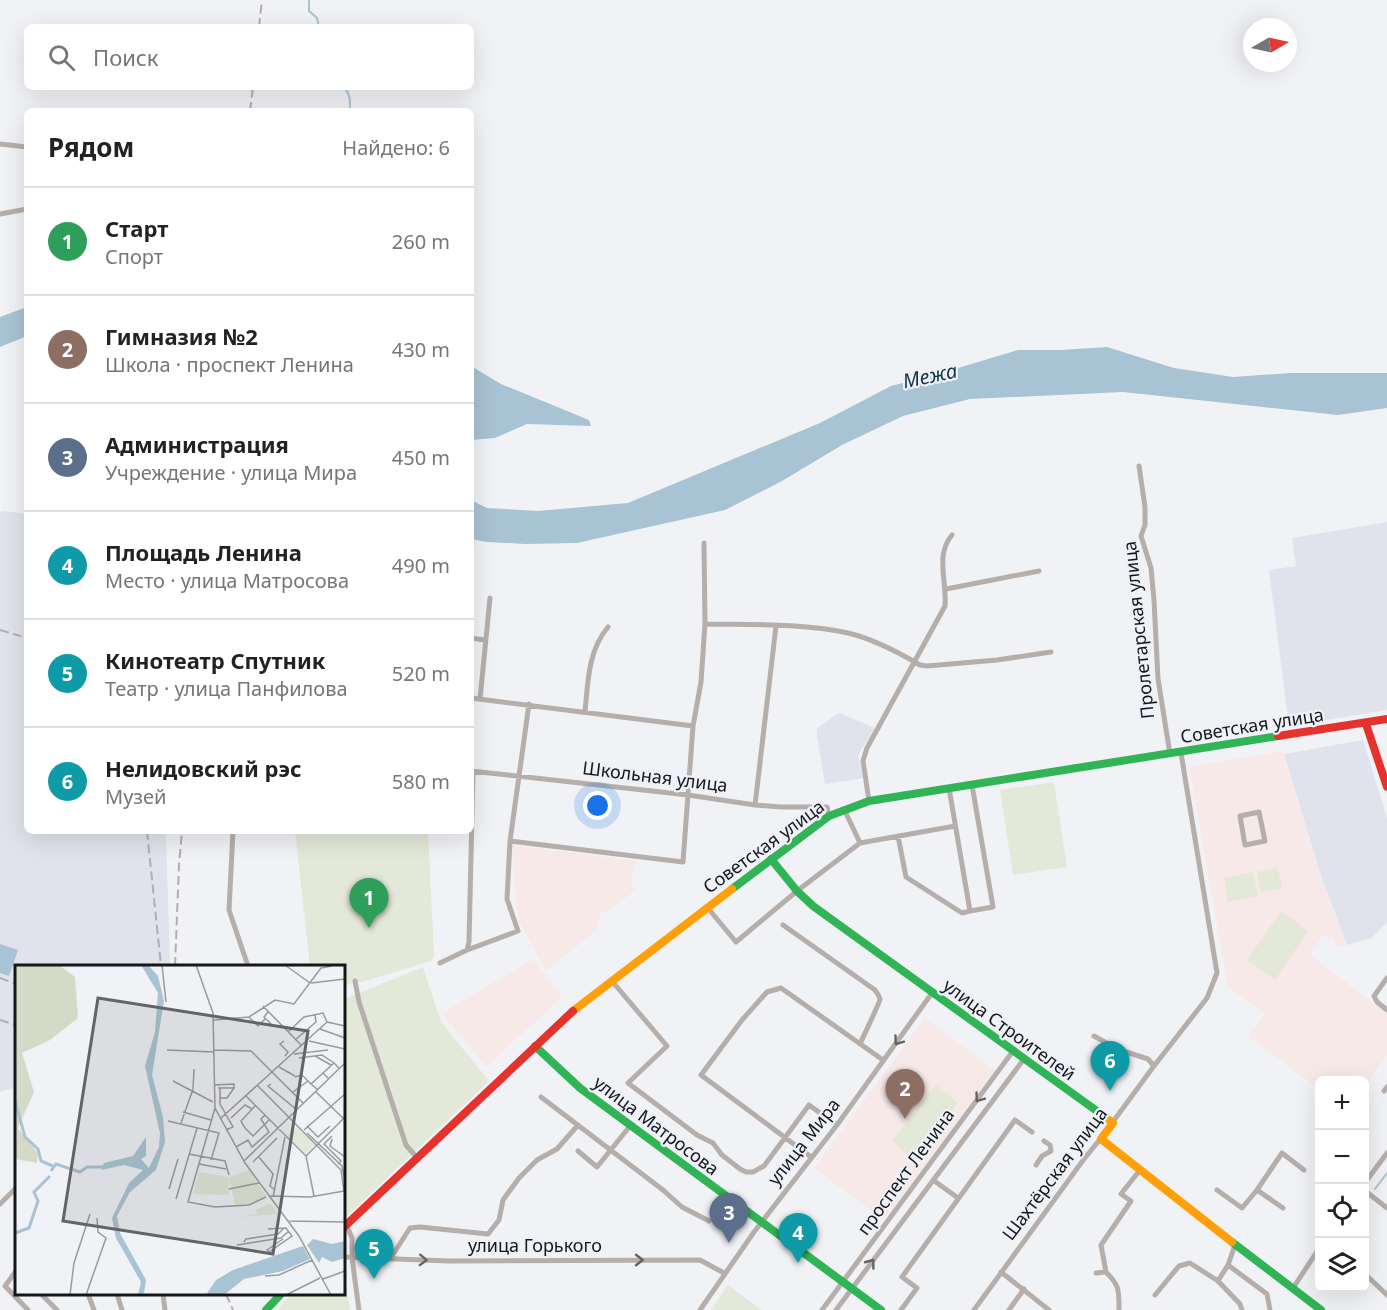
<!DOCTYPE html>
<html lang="ru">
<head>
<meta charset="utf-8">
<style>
  body { margin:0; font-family:"Noto Sans",sans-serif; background:#f6f6f6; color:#222 }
  .controls { position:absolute; right:18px; bottom:18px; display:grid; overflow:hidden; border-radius:9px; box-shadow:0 6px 24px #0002 }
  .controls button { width:54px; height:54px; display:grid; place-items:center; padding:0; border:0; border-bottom:2px solid #e0e0e0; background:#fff; color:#222; font:30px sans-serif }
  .compass { position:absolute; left:1243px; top:18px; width:54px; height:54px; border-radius:50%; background:#fff; box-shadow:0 6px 24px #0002; rotate:81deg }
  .you { position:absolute; left:598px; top:806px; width:21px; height:21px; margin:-15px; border:4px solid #fff; border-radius:50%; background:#1a73e8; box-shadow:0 0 0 9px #1a73e833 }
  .badge { display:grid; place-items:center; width:39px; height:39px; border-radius:50%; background:#636466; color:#fff; font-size:20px; font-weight:700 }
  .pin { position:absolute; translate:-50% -50px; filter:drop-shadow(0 2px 3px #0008) }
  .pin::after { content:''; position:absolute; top:32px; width:21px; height:18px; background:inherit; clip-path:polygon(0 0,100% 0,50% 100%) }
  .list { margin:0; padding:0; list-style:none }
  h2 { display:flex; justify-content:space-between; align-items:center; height:78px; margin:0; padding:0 24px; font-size:26px }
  h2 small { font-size:20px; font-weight:400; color:#767676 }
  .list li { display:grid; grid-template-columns:39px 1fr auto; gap:18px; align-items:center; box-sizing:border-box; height:108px; padding:0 24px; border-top:2px solid #e0e0e0 }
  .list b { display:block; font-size:22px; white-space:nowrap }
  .list p { margin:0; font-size:20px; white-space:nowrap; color:#767676 }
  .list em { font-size:20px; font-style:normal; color:#767676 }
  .icon { flex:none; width:33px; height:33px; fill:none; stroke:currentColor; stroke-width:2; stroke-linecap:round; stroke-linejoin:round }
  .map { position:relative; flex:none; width:1387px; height:1310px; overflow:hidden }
  .search { position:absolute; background:#fff; box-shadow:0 6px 24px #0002; left:24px; top:24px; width:450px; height:66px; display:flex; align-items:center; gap:15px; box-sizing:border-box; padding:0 21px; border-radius:9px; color:#767676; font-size:22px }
  .panel { position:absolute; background:#fff; box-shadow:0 6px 24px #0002; left:24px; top:108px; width:450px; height:726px; border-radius:9px }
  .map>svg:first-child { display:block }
  .built { fill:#e0e3eb }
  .education { fill:#f6e9e7 }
  .green { fill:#e3e8d9 }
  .water { fill:#a8c3d3 }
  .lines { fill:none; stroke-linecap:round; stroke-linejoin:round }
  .stream { stroke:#a8c3d3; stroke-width:2 }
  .street { stroke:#b6aeaa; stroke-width:5 }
  .fast { stroke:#30b455; stroke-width:8 }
  .slow { stroke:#ff9f0a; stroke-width:8 }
  .jam { stroke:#e5322d; stroke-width:8 }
  .rail { stroke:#b1aeaf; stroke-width:2; stroke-dasharray:9 4.5; stroke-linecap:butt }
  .oneway { stroke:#666262 }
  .labels { text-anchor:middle; stroke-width:4.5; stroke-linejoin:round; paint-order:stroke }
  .street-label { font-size:18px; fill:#161719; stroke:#eff1f8 }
  .water-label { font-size:20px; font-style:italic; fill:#113444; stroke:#eff1f8 }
  .inset-river { fill:none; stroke:#a8c3d3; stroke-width:3 }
  .inset-road { fill:none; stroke:#999a9e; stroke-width:1.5 }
  .view { fill:#636466; fill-opacity:0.15; stroke:#636466; stroke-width:3 }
  .inset-edge { fill:none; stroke:#161719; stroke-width:3 }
</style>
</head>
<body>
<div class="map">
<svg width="1387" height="1310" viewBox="0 0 1387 1310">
  <rect width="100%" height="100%" fill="#f1f2f6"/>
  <path class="built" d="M3,511L27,514V831H166L170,966H16V1087L0,1092V513Z
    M1387,522V710L1289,726L1269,570L1296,566L1292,538Z
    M839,713L875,728L858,755L863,778L825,784L817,737V728Z
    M1363,740L1387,818V922L1372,938L1347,945L1322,879L1284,754Z"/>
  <path class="education" d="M1282,751L1322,879L1347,945L1336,947L1334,939L1323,935L1310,955L1387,1014V1055L1365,1086L1364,1080H1320L1319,1089L1301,1076L1248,1036L1265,1014L1228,987L1189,767Z
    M512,845L635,861L631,883L636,890L609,910L600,914L596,931L546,971L518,919Z
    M533,959L562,997L486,1067L442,1013Z
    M925,1018L995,1070L884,1220L814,1168Z"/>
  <path class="green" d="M1054,782L1067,867L1013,875L1000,790Z
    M295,831H428L434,957L431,961L362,982L351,983L344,987V966H310Z
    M1278,868L1282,888L1261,892L1257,872Z
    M1253,872L1258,896L1228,902L1224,878Z
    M1281,911L1308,931L1275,980L1247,960Z
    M423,967L441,1022L489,1081L344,1219V999Z
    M936,1084L958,1103L913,1160L892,1141Z
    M344,1281L346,1283L350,1310H277L291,1294H344Z
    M728,1285L762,1310H711Z"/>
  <path class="water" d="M27,307V336L0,347V317Z
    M1107,347L1174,368L1233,377L1290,373H1387V408L1338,415L1123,392L970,399L903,416L842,445L782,481L725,510L577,543L525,544L487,542L471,539V500L487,508L538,511L628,503L820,423L891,386L938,374L1018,350H1061Z
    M471,366L501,384L589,420L591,426L527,424L495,438L471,440Z
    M0,944L18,950L9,976L0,973Z"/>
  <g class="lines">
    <path class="stream" d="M309,0V11L317,18L319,27
      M344,87C351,95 350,101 350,111
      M1375,1189L1387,1173"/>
    <path class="street" d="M0,144L27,147
      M0,214L27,209
      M1139,466L1145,507V525L1141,536L1151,568L1154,600L1158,679L1170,754
      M946,589L1039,571
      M705,624C752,625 802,623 848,633C874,639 898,652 920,665L927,666L997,660L1051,652
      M471,638L485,640
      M471,698L693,726
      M480,699L490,598
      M585,712C588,681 588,651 608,627
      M471,771L688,795L755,805L781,807H827L829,816
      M949,788L970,911L993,907L972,785
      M869,801L863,761L867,748L945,606C947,580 935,555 952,535
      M755,805L776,626
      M844,809L860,843
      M1259,812L1265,841L1245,845L1240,816Z
      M233,831L229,910L248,966
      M898,836L906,877L962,913L970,911
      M510,841L683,862L693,726L701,682L705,624L704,543
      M707,907L736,942L797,891L860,843L955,826
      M783,925L875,990C878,994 879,995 880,999C880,1002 863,1037 860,1044
      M467,950L469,942L473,771
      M440,963L467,950L518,931L507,899L510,841L529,704
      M1387,978L1374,996L1377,1002L1387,1010
      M611,980L667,1046L628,1083L697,1135L713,1143L722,1155L740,1169L746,1172H753L764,1166L809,1105L837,1125
      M355,981L359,1002L406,1145L418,1159
      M1094,1036L1117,1049L1148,1059L1154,1066
      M1384,1091L1387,1087
      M541,1097L663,1190L682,1207L709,1221
      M1112,1123L1154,1066L1207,998L1217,973L1181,753
      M578,1151L597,1167L630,1126
      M811,1157L701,1075L742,1020L767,992L781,988L883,1060
      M1036,1165L1042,1156L1051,1151L1050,1145L1044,1141
      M933,1180L958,1198
      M1364,1184L1387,1153
      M1217,1190L1242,1208L1257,1190L1282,1153L1304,1170
      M1257,1190L1283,1208
      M1364,1190L1387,1208
      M0,1204L16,1188
      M346,1224L352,1238V1258L359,1310
      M1235,1245L1228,1265L1267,1294L1270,1310
      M344,1257L449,1261L700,1260L724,1273
      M390,1259L410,1228L420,1227L488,1234L499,1220L503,1200L519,1178L537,1160L557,1149L578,1125
      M16,1271L5,1286L28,1310
      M1001,1272L1049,1310
      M1106,1272L1101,1245L1131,1201L1121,1194L1140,1170
      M1096,1273L1106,1272C1120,1286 1119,1291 1119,1310
      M1364,1273L1387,1295
      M1218,1281L1240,1304L1242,1310
      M1293,1288L1320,1247
      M41,1294L57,1310
      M88,1294L94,1310
      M117,1294L122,1310
      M163,1294L165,1310
      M1155,1295L1179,1266L1190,1263L1218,1281L1228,1265
      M700,1310L754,1232L837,1125L932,993
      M822,1310L1013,1051
      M836,1310L1024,1059
      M901,1310L917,1288L902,1277L1015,1120L1032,1132
      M974,1310L1084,1159L1101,1138
      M1009,1310L1024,1289"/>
    <path class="fast" d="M771,859L797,891L813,906L1101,1114
      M732,889L829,816L869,801L1278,736
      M535,1046L580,1088L881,1310
      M1232,1242L1321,1310
      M266,1310L281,1294"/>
    <path class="slow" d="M573,1011L732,889
      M1101,1114L1113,1123L1101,1139L1232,1242"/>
    <path class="jam" d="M1366,724L1387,787
      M1278,736L1387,719
      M344,1227L573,1011"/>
    <path class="rail" d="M259,27L262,0
      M250,111L253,87
      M0,630L27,638
      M147,831L161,966
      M175,966L179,865L182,831
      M0,978L16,984
      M0,1020L16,1025
      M226,1294L233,1310"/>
  </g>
  <defs><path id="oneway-chevron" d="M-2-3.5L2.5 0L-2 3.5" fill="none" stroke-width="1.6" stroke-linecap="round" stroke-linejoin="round" transform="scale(1.5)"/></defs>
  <g class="oneway">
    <use href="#oneway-chevron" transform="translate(898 1041) rotate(126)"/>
    <use href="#oneway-chevron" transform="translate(979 1098) rotate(126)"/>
    <use href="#oneway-chevron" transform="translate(423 1260) rotate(2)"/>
    <use href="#oneway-chevron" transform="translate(639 1260)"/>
    <use href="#oneway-chevron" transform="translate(871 1263) rotate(-53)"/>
  </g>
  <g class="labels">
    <g class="street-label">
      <text transform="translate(1139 630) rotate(-96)" y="6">Пролетарская улица</text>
      <text transform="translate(1252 726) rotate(-9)" y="6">Советская улица</text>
      <text transform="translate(655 777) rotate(7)" y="6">Школьная улица</text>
      <text transform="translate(764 847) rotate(-36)" y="6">Советская улица</text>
      <text transform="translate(1009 1030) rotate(36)" y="6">улица Строителей</text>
      <text transform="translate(656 1126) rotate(37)" y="6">улица Матросова</text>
      <text transform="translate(804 1142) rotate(-52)" y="6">улица Мира</text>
      <text transform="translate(906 1172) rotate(-54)" y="6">проспект Ленина</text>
      <text transform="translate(1055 1174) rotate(-53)" y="6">Шахтёрская улица</text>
      <text x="535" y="1252">улица Горького</text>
    </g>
    <g class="water-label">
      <text transform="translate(930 376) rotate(-12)" y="7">Межа</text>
    </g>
  </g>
  <g transform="translate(15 965)">
    <rect width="330" height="330" fill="#f1f2f6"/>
    <path d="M282,162L300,180L290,189L273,171ZM234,205L252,232L237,239L220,240L214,214V230L178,229L184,207L214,212ZM255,238L263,249L221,252L243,249L241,245Z" fill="#e3e8d9"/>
    <path d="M0,0H44L60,12L63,53L35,75L7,88L19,127L3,163L23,188L22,198L0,194Z" fill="#d5dac8"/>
    <path d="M126,0H133L143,11L149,36L137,110L148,152L150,177L141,205L115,227L102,251L105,268L131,315L129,328L123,330L126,317L101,273L97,253L114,218L128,205L109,200L86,205L89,198L118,191L131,172V191L126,194L134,203L144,182L145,168L130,101L140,67L143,28ZM298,274L317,279L330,276V293L317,297L307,292L304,298L292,280ZM288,281L295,294L268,306L229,314L209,330H191L201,315L218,305Z" fill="#a8c3d3"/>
    <path class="inset-river" d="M0,136L10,172L23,184L26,196L40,202M36,206L41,199L65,207L72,202H90M0,268L14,263L23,236L19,227L35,211"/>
    <path class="inset-road" d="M147,0L151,37M181,0L198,48L200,143L230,198L284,271L316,330M270,0L295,18M296,18L330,14M248,41L287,81M253,47L249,52L258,61M234,52L243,61L250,54M199,55L234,52L260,35L279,39L306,3L317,1M305,64L330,73M273,67L289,52L308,48L312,57L330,61M280,75L301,57L300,50M269,76L265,79L273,87L270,91M294,76L330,84M152,85L199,87M199,85L236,86L288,138M279,89L313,85M300,91L316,100M284,93L307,90L319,98M264,102L280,111M308,108L319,98L324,103M280,112L287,110L296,119M158,116L198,137M256,119L253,121L282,145M199,120L219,119V123H203M242,120L326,205L329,226M205,123V139L218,162L211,165M303,125L296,119L308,108L314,114M278,127L293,116M301,127L330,155M231,131L291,191L299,231M205,133H212L219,123M240,141L226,156L230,163L238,171L254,155M200,143L173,237L200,242L234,240L251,232M168,147L196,155M216,153L230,140L237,144M205,154L312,57M153,156L204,168L196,195M166,158L178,124L179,104M292,161L303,172L315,161M289,165L330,129M292,168L327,201L330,216M317,171L309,179L326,196L323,199M317,174L315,181L330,192M221,182L233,175L237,182L254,167L246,154L250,150M174,189L210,196L214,210M243,191L258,209L255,221L260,225M291,191L330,152M229,196L330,98M238,197L262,173M184,199L211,204M154,224L163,194M214,224L244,218M255,231L295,232L329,226M258,232L270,172M161,234L182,163M272,256L330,257M253,264L271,263L277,271L254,287L252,285L268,274M229,277L231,274L263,269L269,263M222,280L266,273L274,266M250,311L264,310L297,295M308,314L330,306M55,330L59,298L75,249M71,330L91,273L83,267L82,253M271,330L305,313"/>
    <path class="view" d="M83,33L293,66L258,289L48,256Z"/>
    <rect width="330" height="330" class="inset-edge"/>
  </g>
</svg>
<div class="controls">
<button>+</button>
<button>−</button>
<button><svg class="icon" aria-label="locate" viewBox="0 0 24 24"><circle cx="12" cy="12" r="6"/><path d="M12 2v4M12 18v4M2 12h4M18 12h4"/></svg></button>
<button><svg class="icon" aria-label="layers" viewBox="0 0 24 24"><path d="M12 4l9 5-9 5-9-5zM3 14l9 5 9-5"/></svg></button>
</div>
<svg class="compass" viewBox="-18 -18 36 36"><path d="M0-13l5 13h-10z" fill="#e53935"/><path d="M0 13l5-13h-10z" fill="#767676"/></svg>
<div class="you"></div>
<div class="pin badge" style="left:369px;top:928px;background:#2e9e5b">1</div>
<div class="pin badge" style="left:905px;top:1119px;background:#8d6e63">2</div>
<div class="pin badge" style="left:729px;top:1243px;background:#5c6f8a">3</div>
<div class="pin badge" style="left:798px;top:1263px;background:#0f9aa8">4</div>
<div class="pin badge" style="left:374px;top:1279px;background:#0f9aa8">5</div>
<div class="pin badge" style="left:1110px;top:1091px;background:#0f9aa8">6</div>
<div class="search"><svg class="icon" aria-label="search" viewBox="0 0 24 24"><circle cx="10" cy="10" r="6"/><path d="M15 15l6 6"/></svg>Поиск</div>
<section class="panel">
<h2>Рядом<small>Найдено: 6</small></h2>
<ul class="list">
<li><span class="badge" style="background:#2e9e5b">1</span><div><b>Старт</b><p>Спорт</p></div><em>260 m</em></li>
<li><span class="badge" style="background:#8d6e63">2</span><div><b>Гимназия №2</b><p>Школа · проспект Ленина</p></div><em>430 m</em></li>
<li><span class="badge" style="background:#5c6f8a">3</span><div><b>Администрация</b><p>Учреждение · улица Мира</p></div><em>450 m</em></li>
<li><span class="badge" style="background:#0f9aa8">4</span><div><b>Площадь Ленина</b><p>Место · улица Матросова</p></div><em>490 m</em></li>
<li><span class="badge" style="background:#0f9aa8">5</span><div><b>Кинотеатр Спутник</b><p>Театр · улица Панфилова</p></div><em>520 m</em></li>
<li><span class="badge" style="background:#0f9aa8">6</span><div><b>Нелидовский рэс</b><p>Музей</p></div><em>580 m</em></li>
</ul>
</section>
</div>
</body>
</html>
